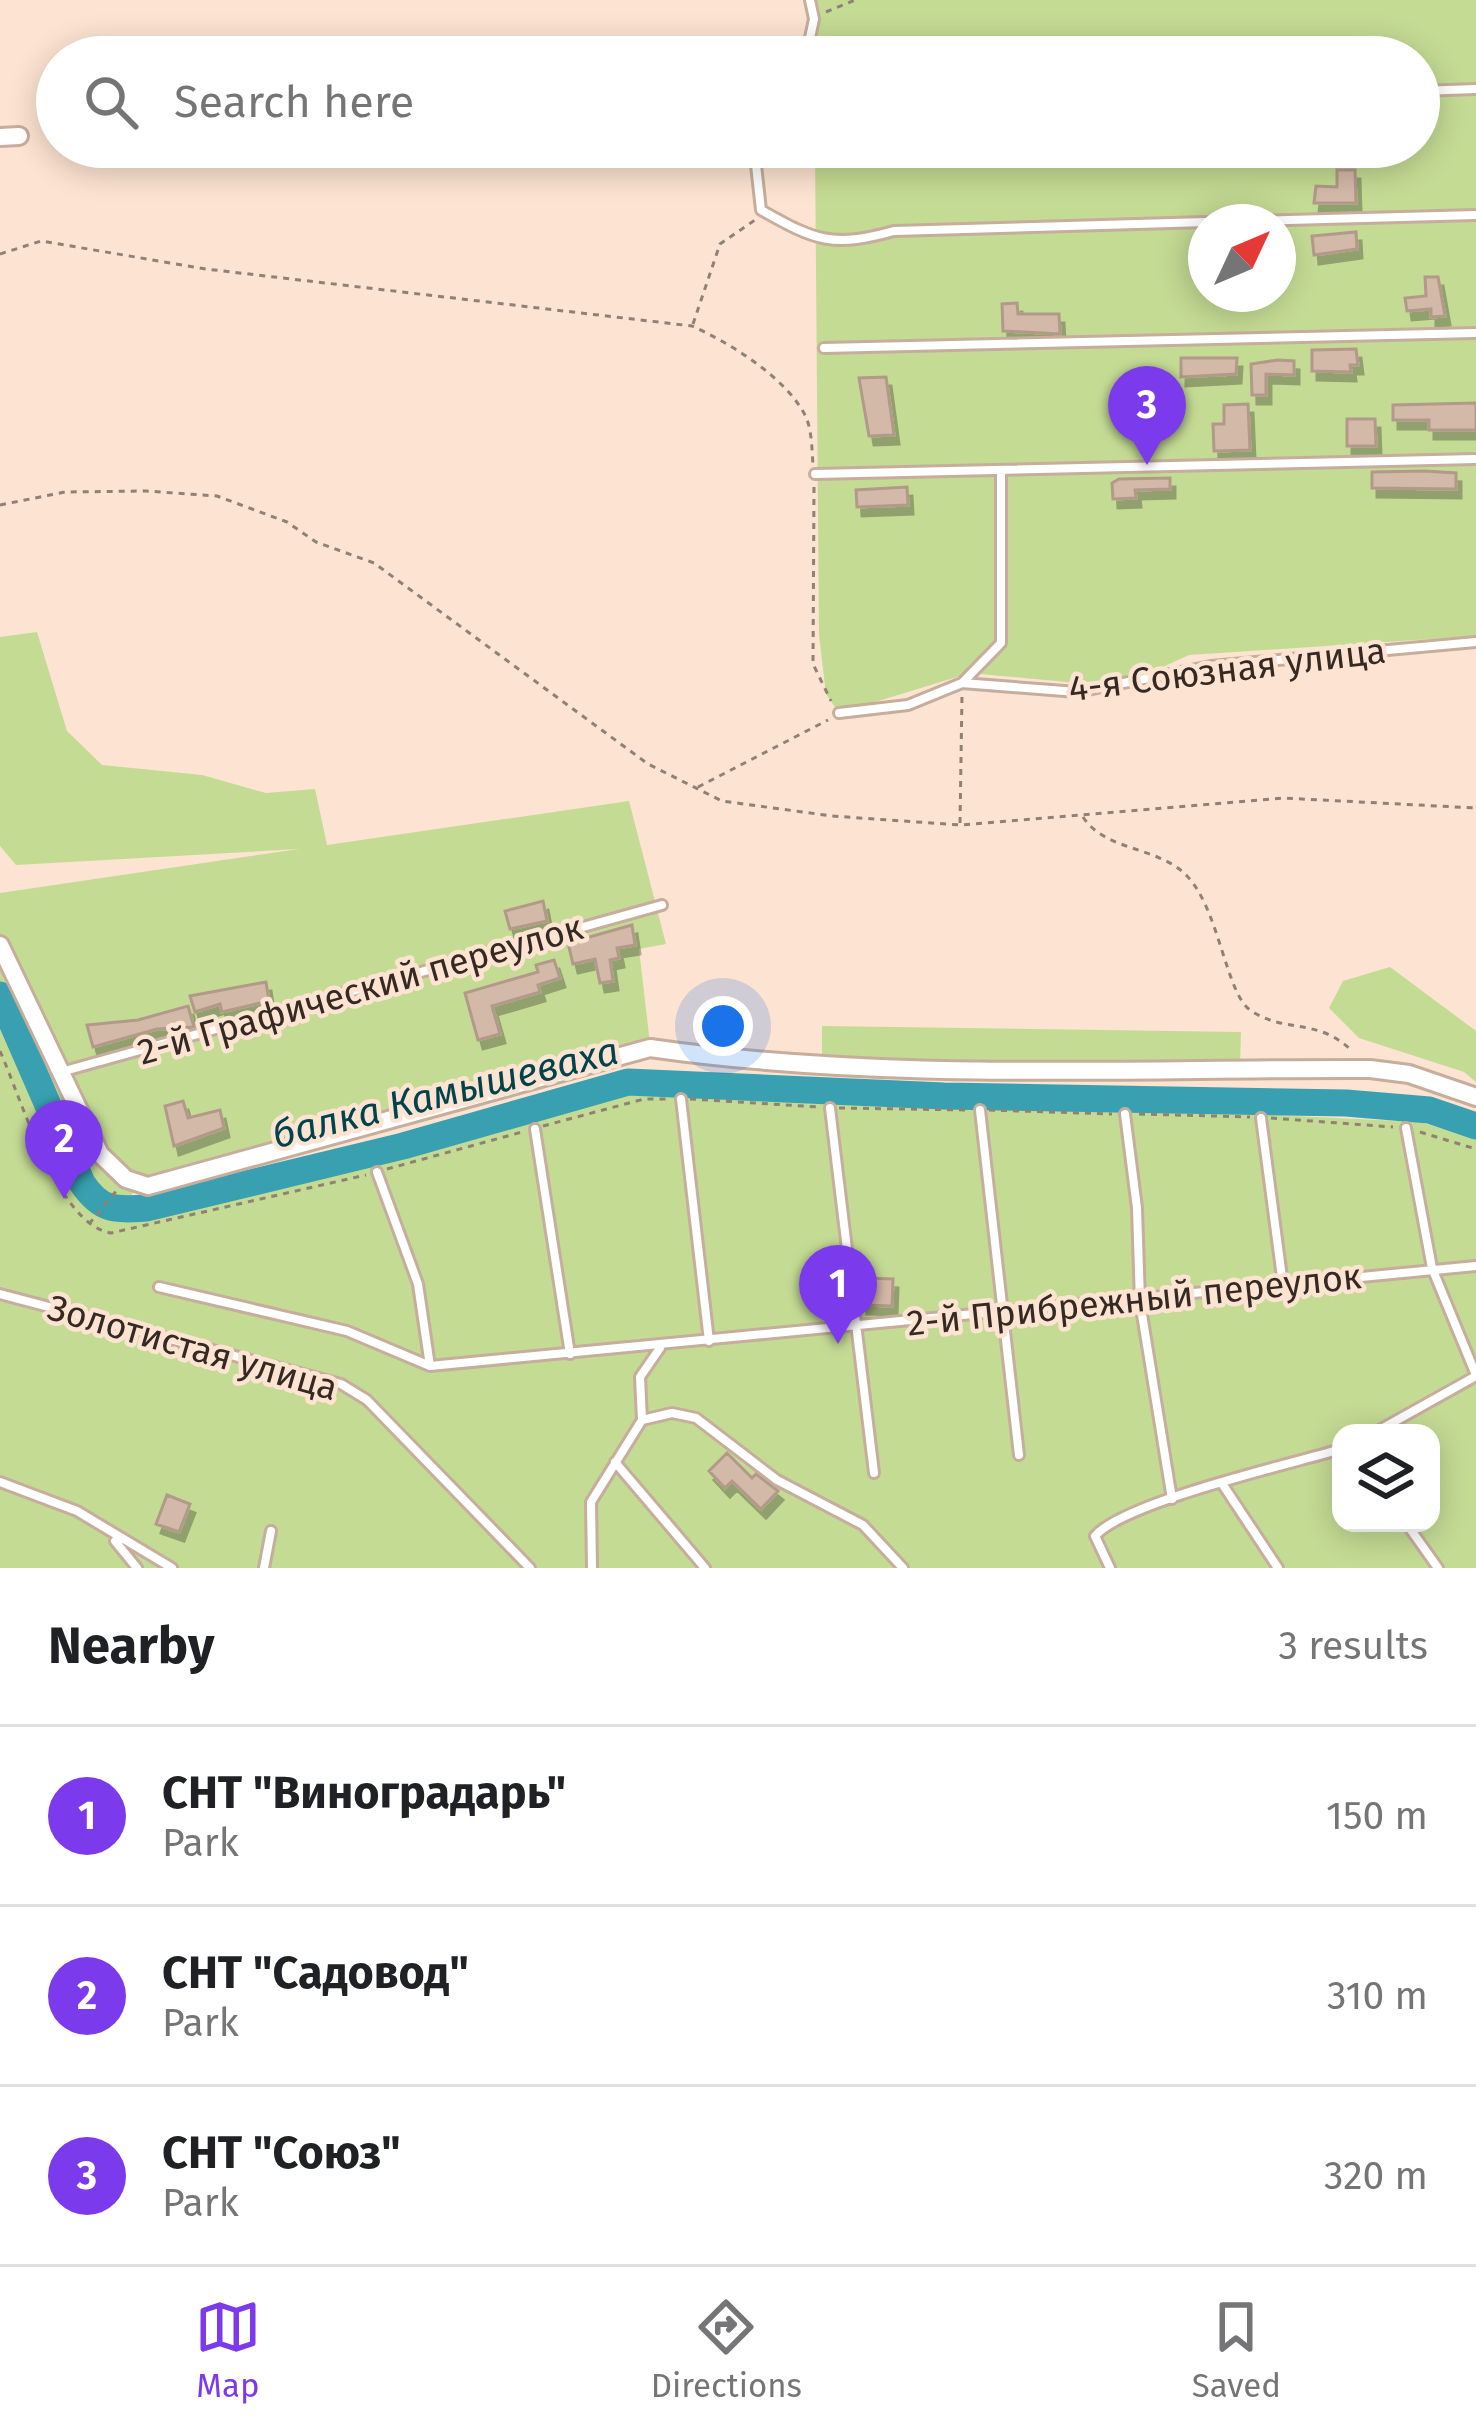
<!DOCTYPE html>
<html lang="en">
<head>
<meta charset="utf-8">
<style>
  body { margin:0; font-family:"Fira Sans",sans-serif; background:#f2f2f2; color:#202124 }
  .controls { position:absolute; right:36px; bottom:36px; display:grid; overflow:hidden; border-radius:24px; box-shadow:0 6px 30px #0003 }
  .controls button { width:108px; height:108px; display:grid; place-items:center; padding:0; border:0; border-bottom:3px solid #e0e0e0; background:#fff; color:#202124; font:60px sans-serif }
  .compass { position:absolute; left:1188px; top:204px; width:108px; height:108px; border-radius:50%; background:#fff; box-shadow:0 6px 30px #0003; rotate:46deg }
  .you { position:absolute; left:723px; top:1026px; width:42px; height:42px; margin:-30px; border:9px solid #fff; border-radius:50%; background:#1a73e8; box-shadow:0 0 0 18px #1a73e833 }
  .badge { display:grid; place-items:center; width:78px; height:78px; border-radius:50%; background:#7c3aed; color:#fff; font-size:39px; font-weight:700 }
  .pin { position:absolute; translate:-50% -99px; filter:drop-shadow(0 3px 6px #0008) }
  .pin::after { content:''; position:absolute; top:63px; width:42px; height:36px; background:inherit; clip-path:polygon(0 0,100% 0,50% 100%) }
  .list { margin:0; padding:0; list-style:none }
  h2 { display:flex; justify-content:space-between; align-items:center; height:156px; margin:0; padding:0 48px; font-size:51px }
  h2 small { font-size:39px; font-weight:400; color:#757577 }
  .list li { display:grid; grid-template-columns:78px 1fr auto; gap:36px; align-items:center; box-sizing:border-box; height:180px; padding:0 48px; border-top:3px solid #e0e0e0 }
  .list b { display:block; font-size:45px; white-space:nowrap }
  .list p { margin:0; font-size:39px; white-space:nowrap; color:#757577 }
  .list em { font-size:39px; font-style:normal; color:#757577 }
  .icon { flex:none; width:66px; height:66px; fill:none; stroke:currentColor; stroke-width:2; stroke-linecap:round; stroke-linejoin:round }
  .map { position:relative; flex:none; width:1476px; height:1568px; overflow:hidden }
  .search { position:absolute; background:#fff; box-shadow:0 6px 30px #0003; left:36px; right:36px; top:36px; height:132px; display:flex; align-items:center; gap:30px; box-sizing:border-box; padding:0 42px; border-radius:66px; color:#757577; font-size:45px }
  .sheet { height:696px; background:#fff }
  nav { display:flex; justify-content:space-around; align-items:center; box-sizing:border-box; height:168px; border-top:3px solid #e0e0e0; background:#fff; font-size:33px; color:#757577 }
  nav a { display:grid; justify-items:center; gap:6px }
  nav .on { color:#7c3aed }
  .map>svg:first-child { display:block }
  .green { fill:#c4db94; fill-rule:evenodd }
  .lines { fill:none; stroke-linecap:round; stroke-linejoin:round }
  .river { stroke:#38a0b0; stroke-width:27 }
  .building { fill:#d3b9a8; stroke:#b29989; stroke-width:3; filter:url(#shadow) }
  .lane-casing { stroke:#c6ad9c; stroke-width:14 }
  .street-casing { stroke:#c6ad9c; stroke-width:22 }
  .path { stroke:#918074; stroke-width:3; stroke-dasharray:6 6; stroke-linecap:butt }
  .lane { stroke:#fff; stroke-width:8 }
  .street { stroke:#fff; stroke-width:16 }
  .labels { text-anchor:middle; stroke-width:9; stroke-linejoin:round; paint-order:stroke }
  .street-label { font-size:36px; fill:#342a23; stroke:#fde3d1 }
  .water-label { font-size:39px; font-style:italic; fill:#01434c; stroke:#fde3d1 }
</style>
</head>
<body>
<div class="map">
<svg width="1476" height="1568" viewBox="0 0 1476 1568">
  <defs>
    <filter id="shadow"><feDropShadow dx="5" dy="9" stdDeviation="0" flood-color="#0004"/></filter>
  </defs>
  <rect width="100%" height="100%" fill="#fde3d1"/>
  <path class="green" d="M813,0H1476V636L1189,655L1141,677L1078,683L970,673L839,713L826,694L819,635L815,147H1419V57H814ZM1206,222H1278V294H1206Z
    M37,632L67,731L102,765L202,775L266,793L315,789L327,845L629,801L666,944L639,949L650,1044L613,1048L140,1183L117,1215L629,1092L690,1087L1420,1122L1476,1139V1568H0V893L299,849L16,865L0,846V637ZM1341,1433H1431V1523H1341Z
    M1390,967L1476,1031V1082L1464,1072L1359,1038L1329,1008L1343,981Z
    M822,1026L1241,1032L1240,1064L822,1058Z"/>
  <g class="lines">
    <path class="river" d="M0,995L82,1183C101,1211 114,1210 147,1208L403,1146L628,1082L944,1096L1346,1103L1429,1110L1476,1126"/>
  </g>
  <path class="building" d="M1337,170H1355L1356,203H1314L1316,186L1337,187Z
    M1356,232L1357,249L1314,255L1312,236Z
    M1425,277H1438L1445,316L1431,317V309L1407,311L1405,298L1426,296Z
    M1017,303L1018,314H1059L1060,334L1003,331L1002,304Z
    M1356,349L1358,365H1350L1351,372L1312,371V350Z
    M1181,358H1237L1236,374L1181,377Z
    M1278,360L1294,361V375L1266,374V395H1252L1251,364Z
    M886,377L894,435L869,436L859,378Z
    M1476,403V430H1429V420H1393V405Z
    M1248,404L1250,450L1214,451L1213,424H1224V405Z
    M1347,419H1375L1376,446H1347Z
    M1425,471L1456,473V489L1372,488V472Z
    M1170,478V489L1135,490L1136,498L1113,499L1112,483L1119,479Z
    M907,487L908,505L857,507L856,490Z
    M543,901L547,921L510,929L505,911Z
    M632,925L635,945L617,948L619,958L610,960L613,981L600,983L595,959L573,964L568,943Z
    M554,960L560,978L538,985L540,992L492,1006L500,1034L478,1040L465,993L538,972L536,965Z
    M266,982L269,1001L222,1012L220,1004L195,1012L190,996Z
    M188,1006L194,1027L157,1029L93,1047L87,1025L138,1020Z
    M183,1101L188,1118L220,1110L224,1128L174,1146L165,1106Z
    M862,1278L893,1279L892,1306L862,1305Z
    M727,1453L752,1478L756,1474L778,1491L761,1509L732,1481L725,1488L709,1471Z
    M167,1495L190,1504L179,1532L156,1524Z"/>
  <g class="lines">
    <defs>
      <path id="lane" d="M806,57L814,19L810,0
        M1419,91L1476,89
        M754,147L761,210C816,241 832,248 894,231L1206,222
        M1215,222L1476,215
        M824,348L1476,333
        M815,474L1476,459
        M963,682L1001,643V470
        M839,713L908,705L962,683L1077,692L1211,666L1476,642
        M61,1072L662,905
        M681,1099L709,1341
        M830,1108L874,1473
        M980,1110L1019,1455
        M1125,1114L1137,1208L1140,1302L1172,1499
        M1261,1118L1283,1285
        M1406,1128L1432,1268L1476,1375
        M535,1129L570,1354
        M377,1172L418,1284L430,1366
        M159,1287L347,1331L430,1366L1476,1266
        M0,1294L341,1384L367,1400L530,1568
        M642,1420L672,1413L696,1418L777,1480L863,1525L903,1568
        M1374,1433L1476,1376
        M615,1462L705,1568
        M0,1482L77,1511L172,1568
        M1223,1485L1278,1568
        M1406,1523L1438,1568
        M115,1541L137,1568
        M264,1568L271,1531
        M592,1568L591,1502L642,1420L640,1377L660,1348
        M1110,1568L1095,1536C1124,1502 1291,1464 1341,1449"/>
      <path id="street" d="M0,137L19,136
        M0,945L100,1154L126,1179L148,1186L650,1048C887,1082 1131,1068 1370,1069L1409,1074L1476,1097"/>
    </defs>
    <use href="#lane" class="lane-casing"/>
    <use href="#street" class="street-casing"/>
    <path class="path" d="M826,12L855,0
      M0,254L41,241L206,269L692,326C730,343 787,378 806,417C812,431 812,451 813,466
      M693,324L720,244L755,220
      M814,487L813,664L831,701
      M0,505L65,492L146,491L217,496L287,522L316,542L374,563L648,764L722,801L832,816L960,825L1283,798L1476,808
      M698,787L828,720
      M1083,817C1106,852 1159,846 1187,876C1219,909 1226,993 1250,1010C1284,1034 1318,1017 1352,1051
      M960,823L962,695
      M0,1051C21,1098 58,1225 111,1233L366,1175
      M690,1099L818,1107
      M839,1108L968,1110
      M989,1110L1112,1114
      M1139,1114L1250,1117
      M1271,1118L1393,1127
      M543,1126L644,1099H668
      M1420,1132L1476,1149
      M387,1169L522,1132
      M89,1224L117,1190"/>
    <use href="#lane" class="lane"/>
    <use href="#street" class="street"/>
  </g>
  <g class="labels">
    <g class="street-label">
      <text transform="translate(1227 669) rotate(-7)" y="13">4-я Союзная улица</text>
      <text transform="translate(360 989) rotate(-16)" y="13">2-й Графический переулок</text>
      <text transform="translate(1134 1299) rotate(-6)" y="13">2-й Прибрежный переулок</text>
      <text transform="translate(193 1347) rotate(16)" y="13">Золотистая улица</text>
    </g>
    <g class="water-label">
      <text transform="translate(445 1092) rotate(-14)" y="14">балка Камышеваха</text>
    </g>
  </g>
</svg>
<div class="controls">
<button><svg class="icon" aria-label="layers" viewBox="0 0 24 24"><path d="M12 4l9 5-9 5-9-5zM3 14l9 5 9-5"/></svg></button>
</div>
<svg class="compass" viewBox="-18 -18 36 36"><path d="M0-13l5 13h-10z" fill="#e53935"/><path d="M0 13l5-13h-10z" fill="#757577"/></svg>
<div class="you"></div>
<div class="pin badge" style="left:838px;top:1344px">1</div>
<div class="pin badge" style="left:64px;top:1199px">2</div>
<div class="pin badge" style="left:1147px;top:465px">3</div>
<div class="search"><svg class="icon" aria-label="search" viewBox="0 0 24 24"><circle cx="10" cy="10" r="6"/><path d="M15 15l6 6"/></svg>Search here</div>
</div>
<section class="sheet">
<h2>Nearby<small>3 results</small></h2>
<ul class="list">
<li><span class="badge">1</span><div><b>СНТ &quot;Виноградарь&quot;</b><p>Park</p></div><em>150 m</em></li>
<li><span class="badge">2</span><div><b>СНТ &quot;Садовод&quot;</b><p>Park</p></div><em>310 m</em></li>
<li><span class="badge">3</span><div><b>СНТ &quot;Союз&quot;</b><p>Park</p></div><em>320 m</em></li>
</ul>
</section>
<nav>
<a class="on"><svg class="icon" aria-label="map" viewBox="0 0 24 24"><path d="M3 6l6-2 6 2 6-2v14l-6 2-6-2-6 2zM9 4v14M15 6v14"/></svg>Map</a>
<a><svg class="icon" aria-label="directions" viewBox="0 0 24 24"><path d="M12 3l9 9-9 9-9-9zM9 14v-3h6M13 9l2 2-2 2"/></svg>Directions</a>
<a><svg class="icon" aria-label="saved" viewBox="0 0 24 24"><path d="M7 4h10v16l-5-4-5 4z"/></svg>Saved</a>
</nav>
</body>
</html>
